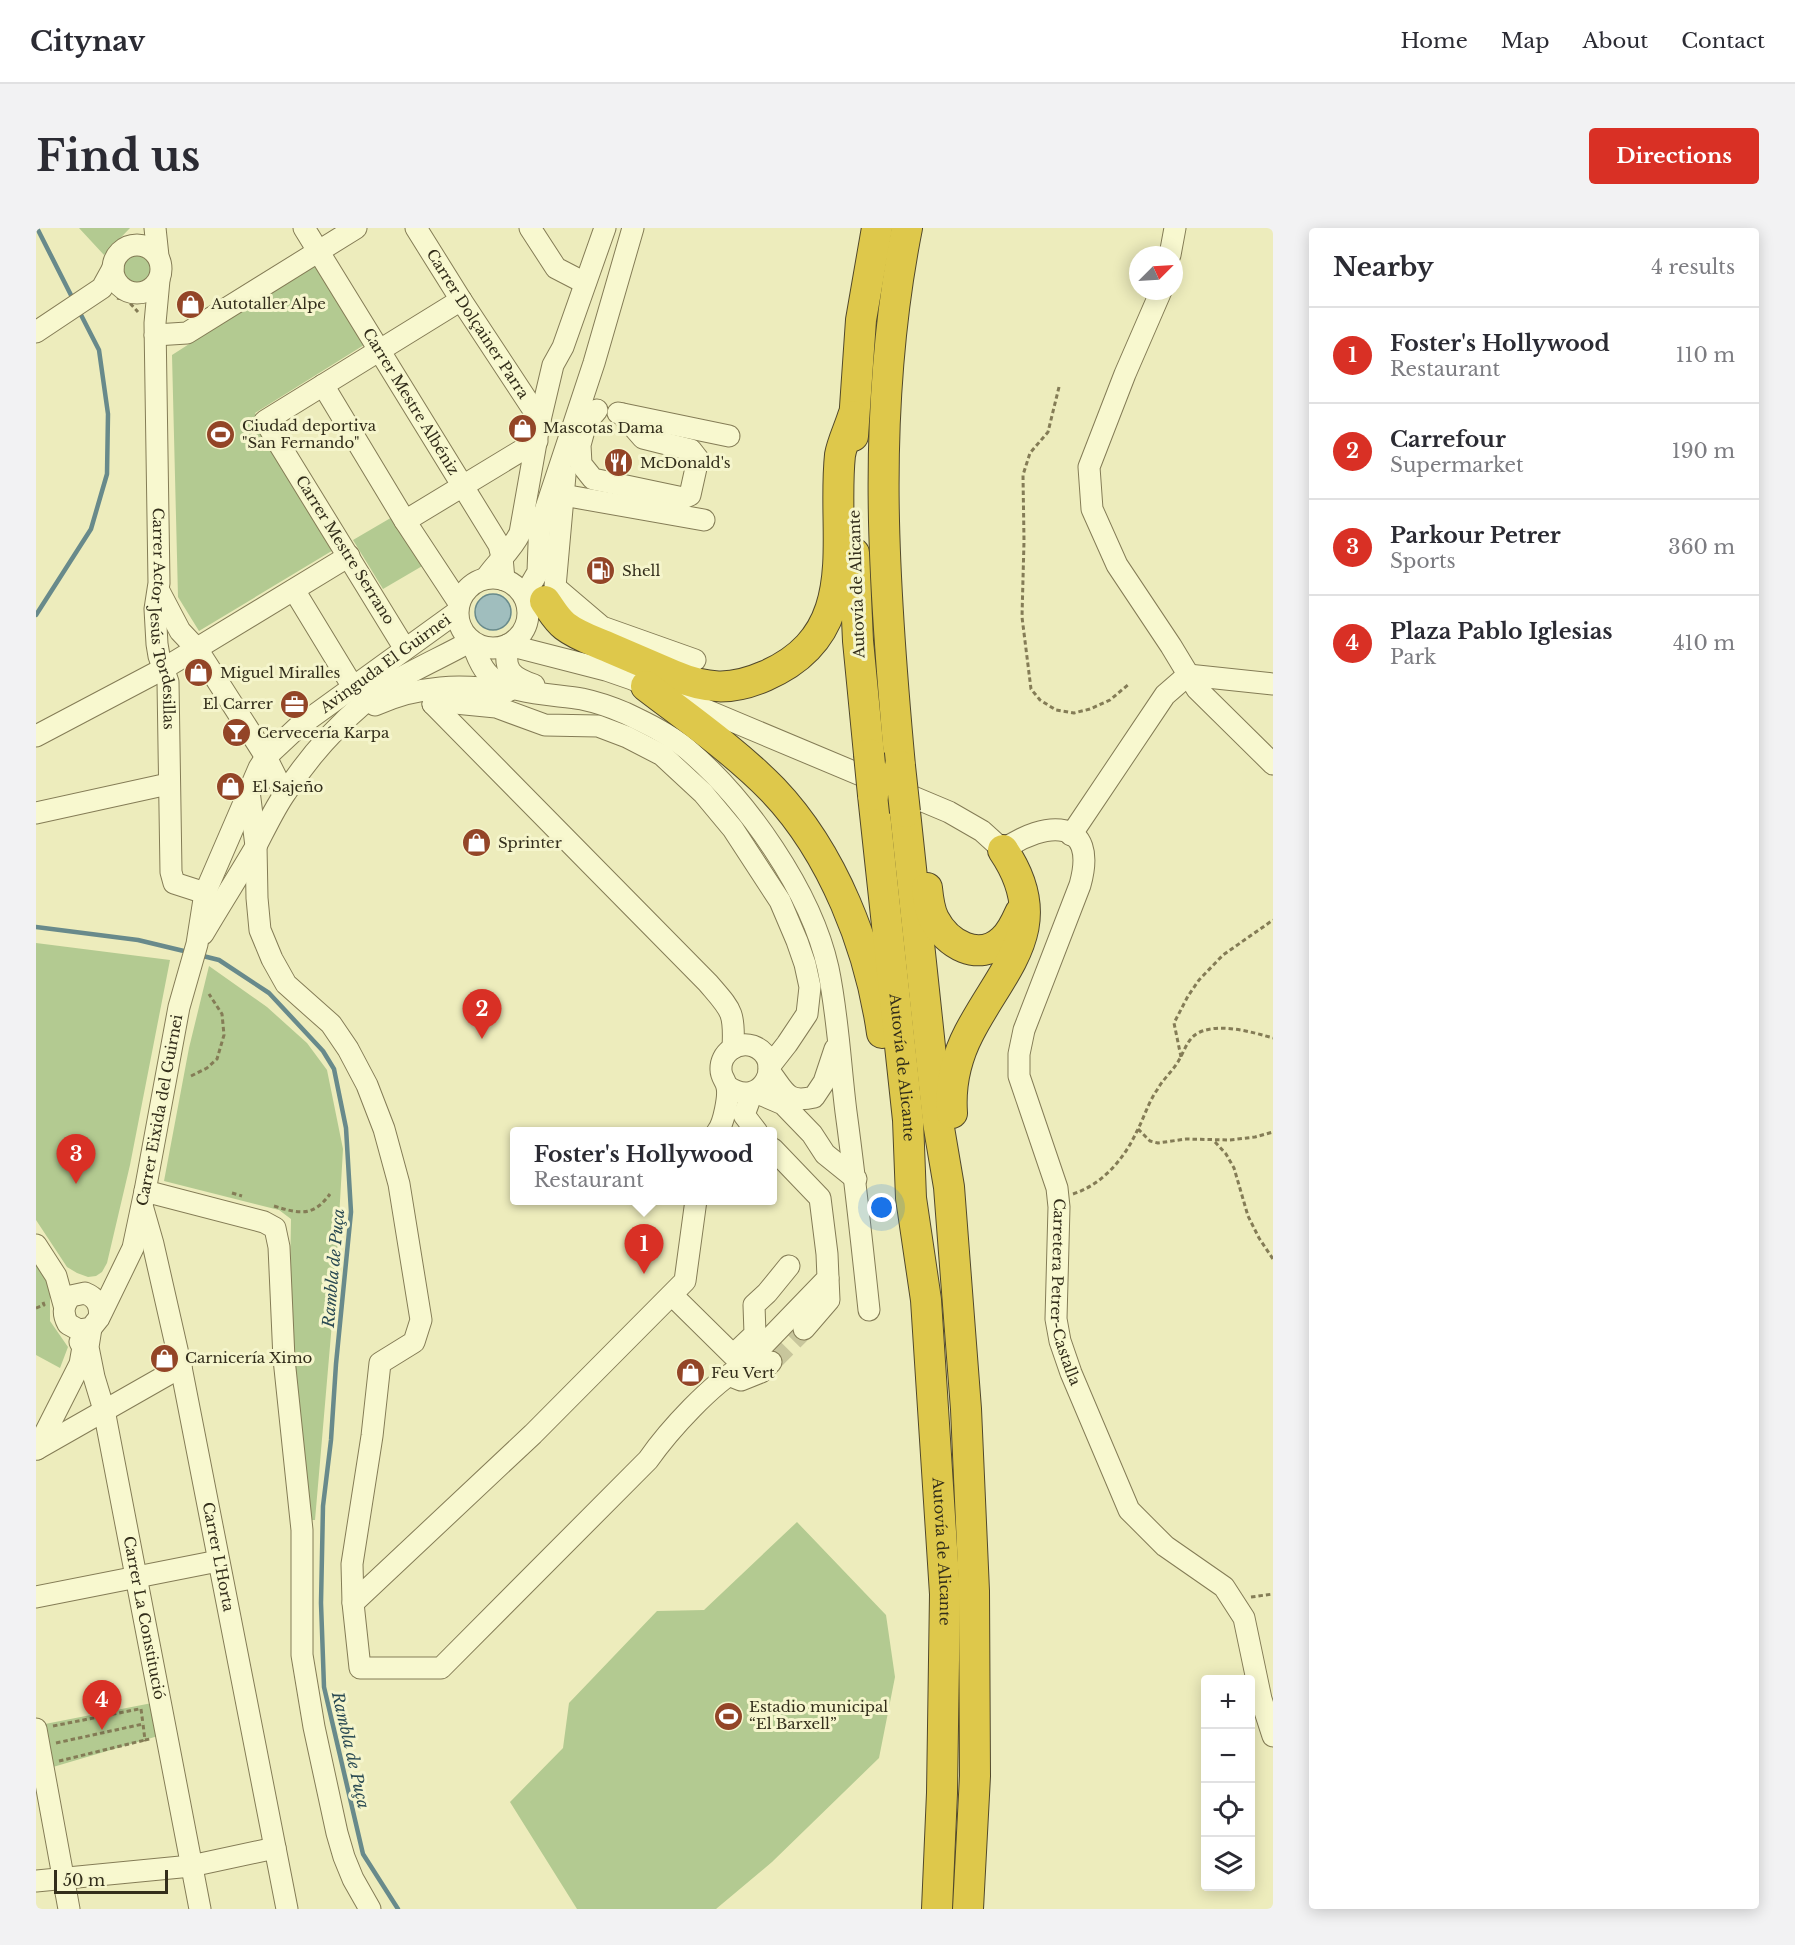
<!DOCTYPE html>
<html lang="en">
<head>
<meta charset="utf-8">
<style>
  body { margin:0; font-family:"Libre Baskerville",serif; background:#f2f2f3; color:#2b2b33 }
  .controls { position:absolute; right:18px; bottom:18px; display:grid; overflow:hidden; border-radius:6px; box-shadow:0 3px 15px #0003 }
  .controls button { width:54px; height:54px; display:grid; place-items:center; padding:0; border:0; border-bottom:2px solid #e1e1e2; background:#fff; color:#2b2b33; font:30px sans-serif }
  .compass { position:absolute; left:1093px; top:18px; width:54px; height:54px; border-radius:50%; background:#fff; box-shadow:0 3px 15px #0003; rotate:66deg }
  .scale { position:absolute; left:18px; bottom:15px; width:114px; box-sizing:border-box; padding-left:6px; border:3px solid #332e1b; border-top:0; font-size:16px; line-height:21px; white-space:nowrap; color:#332e1b; -webkit-text-stroke:4px #f5f5cc; paint-order:stroke }
  .you { position:absolute; left:846px; top:980px; width:21px; height:21px; margin:-15px; border:4px solid #fff; border-radius:50%; background:#1a73e8; box-shadow:0 0 0 9px #1a73e833 }
  .badge { display:grid; place-items:center; width:39px; height:39px; border-radius:50%; background:#d93025; color:#fff; font-size:20px; font-weight:700 }
  .pin { position:absolute; translate:-50% -50px; filter:drop-shadow(0 2px 3px #0008) }
  .pin::after { content:''; position:absolute; top:32px; width:21px; height:18px; background:inherit; clip-path:polygon(0 0,100% 0,50% 100%) }
  .popup { position:absolute; left:474px; top:899px; width:267px; height:78px; box-sizing:border-box; display:grid; place-content:center; border-radius:6px; background:#fff; filter:drop-shadow(0 2px 4px #0005); font-size:20px; white-space:nowrap; color:#7c7c81 }
  .popup b { font-size:22px; color:#2b2b33 }
  .popup::after { content:''; position:absolute; left:50%; top:100%; margin-left:-12px; border:12px solid transparent; border-top-color:#fff }
  .list { margin:0; padding:0; list-style:none }
  h2 { display:flex; justify-content:space-between; align-items:center; height:78px; margin:0; padding:0 24px; font-size:26px }
  h2 small { font-size:20px; font-weight:400; color:#7c7c81 }
  .list li { display:grid; grid-template-columns:39px 1fr auto; gap:18px; align-items:center; box-sizing:border-box; height:96px; padding:0 24px; border-top:2px solid #e1e1e2 }
  .list b { display:block; font-size:22px; white-space:nowrap }
  .list p { margin:0; font-size:20px; white-space:nowrap; color:#7c7c81 }
  .list em { font-size:20px; font-style:normal; color:#7c7c81 }
  .icon { flex:none; width:33px; height:33px; fill:none; stroke:currentColor; stroke-width:2; stroke-linecap:round; stroke-linejoin:round }
  .map { position:relative; flex:none; width:1237px; height:1681px; overflow:hidden; border-radius:6px }
  header { display:flex; align-items:center; gap:36px; box-sizing:border-box; height:84px; padding:0 30px; background:#fff; border-bottom:2px solid #e1e1e2 }
  header strong { font-size:28px }
  nav { display:flex; gap:33px; margin-inline-start:auto; font-size:21px }
  .intro { display:flex; align-items:center; justify-content:space-between; box-sizing:border-box; height:144px; padding:0 36px }
  h1 { margin:0; font-size:42px }
  .button { padding:15px 27px; border-radius:6px; background:#d93025; color:#fff; font-size:21px; font-weight:700 }
  main { display:flex; gap:36px; padding:0 36px }
  aside { flex:1; background:#fff; border-radius:6px; box-shadow:0 3px 15px #0003 }
  .map>svg:first-child { display:block }
  .green { fill:#b3ca91 }
  .water { fill:#a0bebe; stroke:#688a8b; stroke-width:1.5 }
  .lines { fill:none; stroke-linecap:round; stroke-linejoin:round }
  .stream { stroke:#688a8b; stroke-width:4.5 }
  .minor-tunnel { stroke:#c8c69c; stroke-width:21; stroke-dasharray:21 10; stroke-linecap:butt }
  .minor-casing { stroke:#847c56; stroke-width:23 }
  .highway-casing { stroke:#51482b; stroke-width:32 }
  .path { stroke:#847c56; stroke-width:3; stroke-dasharray:4.5 3; stroke-linecap:butt }
  .minor { stroke:#f8f8cf; stroke-width:21 }
  .highway { stroke:#dec84b; stroke-width:30 }
  .highway-bridge-casing { stroke:#51482b; stroke-width:32; stroke-linecap:butt }
  .highway-bridge { stroke:#dec84b; stroke-width:30 }
  .labels { text-anchor:middle; stroke-width:6; stroke-linejoin:round; paint-order:stroke }
  .poi-label { font-size:15px; fill:#332e1b; stroke:#f5f5cc; text-anchor:start }
  .street-label { font-size:15px; fill:#332e1b; stroke:#f5f5cc }
  .water-label { font-size:16px; font-style:italic; fill:#2a4a53; stroke:#f5f5cc }
</style>
</head>
<body>
<header>
<strong>Citynav</strong>
<nav><a>Home</a><a>Map</a><a>About</a><a>Contact</a></nav>
</header>
<div class="intro"><h1>Find us</h1><a class="button">Directions</a></div>
<main>
<div class="map">
<svg width="1237" height="1681" viewBox="0 0 1237 1681">
  <rect width="100%" height="100%" fill="#edecbc"/>
  <path class="green" d="M43,0H94L68,27Z
    M87 41a14 14 0 1 1 28 0a14 14 0 1 1-28 0Z
    M278,36L328,117L219,185L299,321L163,403L142,369L136,127Z
    M358,288L388,337L347,361L317,312Z
    M0,715L134,732L94,937L71,1035L66,1044L60,1048L52,1049L41,1045L31,1039L0,992Z
    M173,738L231,779L271,815L291,842L307,921L299,1060L279,1292H269L253,1099L255,991L243,982L128,953L153,820Z
    M0,1036L14,1055V1093L32,1119L24,1140L0,1127Z
    M761,1294L850,1387L859,1449L843,1530L736,1634L680,1681H541L474,1574L527,1520L533,1475L621,1383L668,1382Z
    M116,1475L122,1508L17,1539L9,1496Z"/>
  <path class="water" d="M439 384a18 18 0 1 1 36 0a18 18 0 1 1-36 0Z"/>
  <g class="lines">
    <path class="stream" d="M1,0L38,73
      M0,387L55,301L71,246L72,186L63,122L43,83
      M0,699L102,712L152,724
      M163,727L183,732L233,765L287,823L298,841L310,900L315,984L300,1136L295,1212L287,1278L285,1375L288,1459L327,1626L362,1681"/>
    <path class="minor-tunnel" d="M735,1134L768,1101"/>
    <defs>
      <g id="minor">
        <path d="M119,0L122,28"/>
        <path id="s1" d="M268,0L463,317L466,329L468,352"/>
        <path id="s2" d="M380,0L425,72L504,192"/>
        <path d="M494,0L520,40L549,55"/>
        <circle cx="101" cy="41" r="24"/>
        <path d="M1134,27L1139,0"/>
        <path id="s3" d="M123,52L119,95L123,355L119,381L121,416L123,428L132,454L135,644L138,655L169,665"/>
        <path d="M1125,63L1089,146L1053,239L1056,281L1081,337L1135,418L1161,461L1237,536"/>
        <path d="M0,104L66,60L77,40"/>
        <path d="M119,107L151,105L320,0"/>
        <path d="M287,157L369,293L423,375"/>
        <path d="M561,182L550,195L544,217L545,236L557,251L647,270L654,267L662,231L655,222L607,210L586,186"/>
        <path d="M582,185L693,208"/>
        <path d="M529,247L519,359L566,399L659,432"/>
        <path d="M527,267L668,292"/>
        <path d="M369,293L501,213"/>
        <path d="M503,301L558,135L597,0"/>
        <circle cx="457" cy="385" r="35"/>
        <path d="M450,350C460,335 476,322 484,305L504,192L517,137L527,119L569,0"/>
        <path d="M258,362L317,459"/>
        <path d="M123,363L144,403L161,421L230,529L248,565"/>
        <path d="M488,368L502,344L504,289"/>
        <path d="M435,413C440,424 443,436 451,445C469,467 519,466 546,471C560,474 575,479 589,485C610,495 633,506 651,521C711,572 775,663 792,740C802,787 804,836 810,884C819,950 826,1016 833,1082"/>
        <path id="s4" d="M472,417L570,442L596,451L913,584L946,603L967,622C1009,592 1063,589 1044,657L988,802L983,826V848L1021,960L1023,979L1020,1091L1024,1113L1035,1145L1093,1282L1129,1318L1188,1359L1208,1390L1225,1471L1237,1508"/>
        <path d="M472,417C467,442 475,449 498,457"/>
        <path d="M369,421L229,193L425,72"/>
        <path d="M397,476L419,475L460,479L509,497L562,498L591,509L626,527L667,565L697,601L744,673L761,713L769,736L774,759L771,786L751,816L733,839"/>
        <path d="M397,476L672,755C695,782 699,783 697,820"/>
        <path d="M339,477C384,457 424,456 472,463"/>
        <path d="M0,508L127,441L313,328"/>
        <path d="M213,563L220,618L221,670L224,702L236,731L250,756L295,796L312,821L331,857L348,901L363,956L385,1092L378,1114L344,1135L336,1208L316,1336L317,1375L324,1440H405L612,1232C633,1202 676,1155 707,1138L792,1050L791,1026L784,970L737,921"/>
        <path d="M0,585L132,556"/>
        <path d="M1035,607L1129,467L1152,447L1237,456"/>
        <path d="M167,706C184,677 202,649 219,620C229,601 238,581 250,564C271,531 299,500 328,475C360,448 400,433 435,413"/>
        <path d="M733,843C749,863 750,876 778,869L788,854L799,821"/>
        <path d="M719,864L747,876L776,906L789,926L820,951"/>
        <path d="M716,865L708,887L721,904"/>
        <path d="M681,904C688,896 693,868 691,859C690,853 685,849 685,842C684,825 701,813 717,818C751,831 726,884 691,858"/>
        <path d="M109,963L228,994L239,1000L243,1019L248,1131L266,1302V1427L278,1499L301,1605L308,1629L317,1651L334,1681"/>
        <path id="s5" d="M107,981L117,1016L145,1139L251,1681"/>
        <path d="M0,1017L20,1048L28,1077"/>
        <path d="M636,1067L706,1136"/>
        <path id="s6" d="M63,1090C65,1078 61,1070 49,1065L35,1068C27,1077 26,1085 32,1096L43,1102L55,1100L63,1090L97,1020L109,963L143,779L161,716L169,665L223,540L230,529L262,499L421,384"/>
        <path id="s7" d="M55,1100L52,1119L58,1149L68,1182L164,1681"/>
        <path d="M768,1101L793,1072L792,1050"/>
        <path d="M700,1124L719,1106L718,1077L731,1065L753,1038"/>
        <path d="M695,1148L705,1152L725,1144L735,1134"/>
        <path d="M1,1221L145,1139"/>
        <path d="M1,1221L44,1136L47,1119L44,1114"/>
        <path d="M0,1369L182,1333"/>
        <path d="M317,1375L497,1206L649,1053L660,972"/>
        <path d="M0,1501L33,1681"/>
        <path d="M0,1653L155,1638L239,1620"/>
      </g>
      <g id="highway">
        <path d="M817,208L825,92L841,0"/>
        <path d="M818,325L822,413L833,526"/>
        <path d="M509,373C515,381 520,391 529,398C542,408 558,413 574,420C595,429 616,438 637,447C670,461 695,463 729,448C829,405 795,311 804,227C806,215 813,201 817,188"/>
        <path d="M610,458C653,491 699,523 737,562C797,625 834,720 846,805"/>
        <path d="M864,538C847,355 835,181 871,0"/>
        <path id="s8" d="M837,567L872,892L875,970L890,1072L909,1366L906,1565L901,1681"/>
        <path d="M869,584L902,894L913,959L930,1181L938,1363L939,1548L932,1681"/>
        <path d="M891,660C892,670 893,681 898,691C911,716 943,735 967,712C975,705 980,694 984,685"/>
        <path d="M916,885C914,856 920,830 933,805C967,739 1019,699 967,622"/>
      </g>
    </defs>
    <use href="#minor" class="minor-casing"/>
    <use href="#highway" class="highway-casing"/>
    <path class="path" d="M81,70L91,72L102,84
      M1023,159L1012,204L994,225L987,247L988,313L986,389L995,461L1004,472L1020,482L1038,485L1054,481L1074,472L1093,456
      M1145,829L1138,795L1152,768L1163,752L1187,727L1237,692
      M155,848L171,840L181,831L188,807L186,786L173,766
      M1102,901L1114,913L1122,915L1150,911L1194,912L1219,909L1237,904
      M1179,914L1190,926L1198,940L1212,988L1223,1010L1237,1031
      M196,965L206,968
      M1037,966C1067,956 1088,931 1101,903C1108,890 1112,875 1121,862C1127,851 1137,843 1143,832C1149,822 1152,809 1164,804C1185,795 1216,804 1237,810
      M238,978C264,986 277,989 294,966
      M0,1080L8,1077L7,1074
      M1215,1369L1237,1366
      M105,1481L107,1496
      M17,1498L103,1481
      M20,1515L107,1496L109,1512L114,1511
      M23,1533L109,1512"/>
    <use href="#minor" class="minor"/>
    <use href="#highway" class="highway"/>
    <defs>
      <path id="highway-bridge" d="M833,526L837,567
        M864,538L869,584"/>
    </defs>
    <use href="#highway-bridge" class="highway-bridge-casing"/>
    <use href="#highway-bridge" class="highway-bridge"/>
  </g>
  <defs>
    <symbol id="shop-disc" viewBox="-11 -11 22 22"><circle r="9.5" fill="#934527" stroke="#f5f5cc"/><path d="M-5-2.5h2.3a2.7 3.5 0 0 1 5.4 0H5L5.5 6h-11ZM-1.5-2.5h3a1.5 2.3 0 0 0-3 0Z" fill="#fff"/></symbol>
    <symbol id="stadium-disc" viewBox="-11 -11 22 22"><circle r="9.5" fill="#934527" stroke="#f5f5cc"/><path d="M0-5a6.5 5 0 1 0 0 10a6.5 5 0 1 0 0-10ZM-3.5-1.8h7v3.6h-7Z" fill="#fff"/></symbol>
    <symbol id="restaurant-disc" viewBox="-11 -11 22 22"><circle r="9.5" fill="#934527" stroke="#f5f5cc"/><path d="M-5-6h1v4h1v-4h1v4h1v-4h1v5L-1.5 .5V6h-2V.5L-5-1ZM5-6V6H3V1.5H1.5Q1.5-4 5-6Z" fill="#fff"/></symbol>
    <symbol id="fuel-disc" viewBox="-11 -11 22 22"><circle r="9.5" fill="#934527" stroke="#f5f5cc"/><path d="M-5.5-6h7V0h2V4h1.3V-2.5L3-4.5l.8-.8L6-3V5H2.5V1h-1V6h-7ZM-4.2-4.7v3.2H.2V-4.7Z" fill="#fff"/></symbol>
    <symbol id="office-disc" viewBox="-11 -11 22 22"><circle r="9.5" fill="#934527" stroke="#f5f5cc"/><path d="M-6-3h4V-5.5h4V-3h4V5H-6ZM-1-4.5V-3h2v-1.5ZM-6 0V1H6V0Z" fill="#fff"/></symbol>
    <symbol id="bar-disc" viewBox="-11 -11 22 22"><circle r="9.5" fill="#934527" stroke="#f5f5cc"/><path d="M-6-5H6L.8 .8V4.5H3.5V6h-7V4.5H-.8V.8Z" fill="#fff"/></symbol>
  </defs>
  <g fill-rule="evenodd">
    <use href="#shop-disc" x="138" y="60" width="33" height="33"/>
    <use href="#shop-disc" x="470" y="184" width="33" height="33"/>
    <use href="#stadium-disc" x="168" y="190" width="33" height="33"/>
    <use href="#restaurant-disc" x="566" y="218" width="33" height="33"/>
    <use href="#fuel-disc" x="548" y="326" width="33" height="33"/>
    <use href="#shop-disc" x="146" y="428" width="33" height="33"/>
    <use href="#office-disc" x="242" y="460" width="33" height="33"/>
    <use href="#bar-disc" x="184" y="488" width="33" height="33"/>
    <use href="#shop-disc" x="178" y="542" width="33" height="33"/>
    <use href="#shop-disc" x="424" y="598" width="33" height="33"/>
    <use href="#shop-disc" x="112" y="1114" width="33" height="33"/>
    <use href="#shop-disc" x="638" y="1128" width="33" height="33"/>
    <use href="#stadium-disc" x="676" y="1472" width="33" height="33"/>
  </g>
  <g class="labels">
    <g class="poi-label">
      <text x="175" y="81">Autotaller Alpe</text>
      <text x="206" y="203">Ciudad deportiva<tspan x="206" dy="17">"San Fernando"</tspan></text>
      <text x="507" y="205">Mascotas Dama</text>
      <text x="604" y="240">McDonald's</text>
      <text x="586" y="348">Shell</text>
      <text x="184" y="450">Miguel Miralles</text>
      <text x="237" y="481" text-anchor="end">El Carrer</text>
      <text x="221" y="510">Cervecería Karpa</text>
      <text x="216" y="564">El Sajeño</text>
      <text x="462" y="620">Sprinter</text>
      <text x="149" y="1135">Carnicería Ximo</text>
      <text x="675" y="1150">Feu Vert</text>
      <text x="713" y="1484">Estadio municipal<tspan x="713" dy="17">“El Barxell”</tspan></text>
    </g>
    <g class="street-label">
      <text dy="5" stroke="none"><textPath href="#s2" startOffset="114">Carrer Dolçainer Parra</textPath></text>
      <text dy="5" stroke="none"><textPath href="#s1" startOffset="204">Carrer Mestre Albéniz</textPath></text>
      <text transform="translate(309 322) rotate(58)" y="5">Carrer Mestre Serrano</text>
      <text transform="translate(821 356) rotate(-92)" y="5">Autovía de Alicante</text>
      <text dy="5" stroke="none"><textPath href="#s3" startOffset="340">Carrer Actor Jesús Tordesillas</textPath></text>
      <text dy="5" stroke="none"><textPath href="#s6" startOffset="855">Avinguda El Guirnei</textPath></text>
      <text dy="5" stroke="none"><textPath href="#s8" startOffset="274">Autovía de Alicante</textPath></text>
      <text dy="5" stroke="none"><textPath href="#s6" startOffset="332">Carrer Eixida del Guirnei</textPath></text>
      <text dy="5" stroke="none"><textPath href="#s4" startOffset="1094">Carretera Petrer-Castalla</textPath></text>
      <text dy="5" stroke="none"><textPath href="#s8" startOffset="760">Autovía de Alicante</textPath></text>
      <text dy="5" stroke="none"><textPath href="#s5" startOffset="356">Carrer L'Horta</textPath></text>
      <text dy="5" stroke="none"><textPath href="#s7" startOffset="296">Carrer La Constitució</textPath></text>
    </g>
    <g class="water-label">
      <text transform="translate(297 1040) rotate(-85)" y="6">Rambla de Puça</text>
      <text transform="translate(315 1522) rotate(77)" y="6">Rambla de Puça</text>
    </g>
  </g>
</svg>
<div class="controls">
<button>+</button>
<button>−</button>
<button><svg class="icon" aria-label="locate" viewBox="0 0 24 24"><circle cx="12" cy="12" r="6"/><path d="M12 2v4M12 18v4M2 12h4M18 12h4"/></svg></button>
<button><svg class="icon" aria-label="layers" viewBox="0 0 24 24"><path d="M12 4l9 5-9 5-9-5zM3 14l9 5 9-5"/></svg></button>
</div>
<svg class="compass" viewBox="-18 -18 36 36"><path d="M0-13l5 13h-10z" fill="#e53935"/><path d="M0 13l5-13h-10z" fill="#7c7c81"/></svg>
<div class="scale">50 m</div>
<div class="you"></div>
<div class="pin badge" style="left:608px;top:1046px">1</div>
<div class="popup"><b>Foster's Hollywood</b>Restaurant</div>
<div class="pin badge" style="left:446px;top:811px">2</div>
<div class="pin badge" style="left:40px;top:956px">3</div>
<div class="pin badge" style="left:66px;top:1502px">4</div>
</div>
<aside>
<h2>Nearby<small>4 results</small></h2>
<ul class="list">
<li><span class="badge">1</span><div><b>Foster's Hollywood</b><p>Restaurant</p></div><em>110 m</em></li>
<li><span class="badge">2</span><div><b>Carrefour</b><p>Supermarket</p></div><em>190 m</em></li>
<li><span class="badge">3</span><div><b>Parkour Petrer</b><p>Sports</p></div><em>360 m</em></li>
<li><span class="badge">4</span><div><b>Plaza Pablo Iglesias</b><p>Park</p></div><em>410 m</em></li>
</ul>
</aside>
</main>
</body>
</html>
